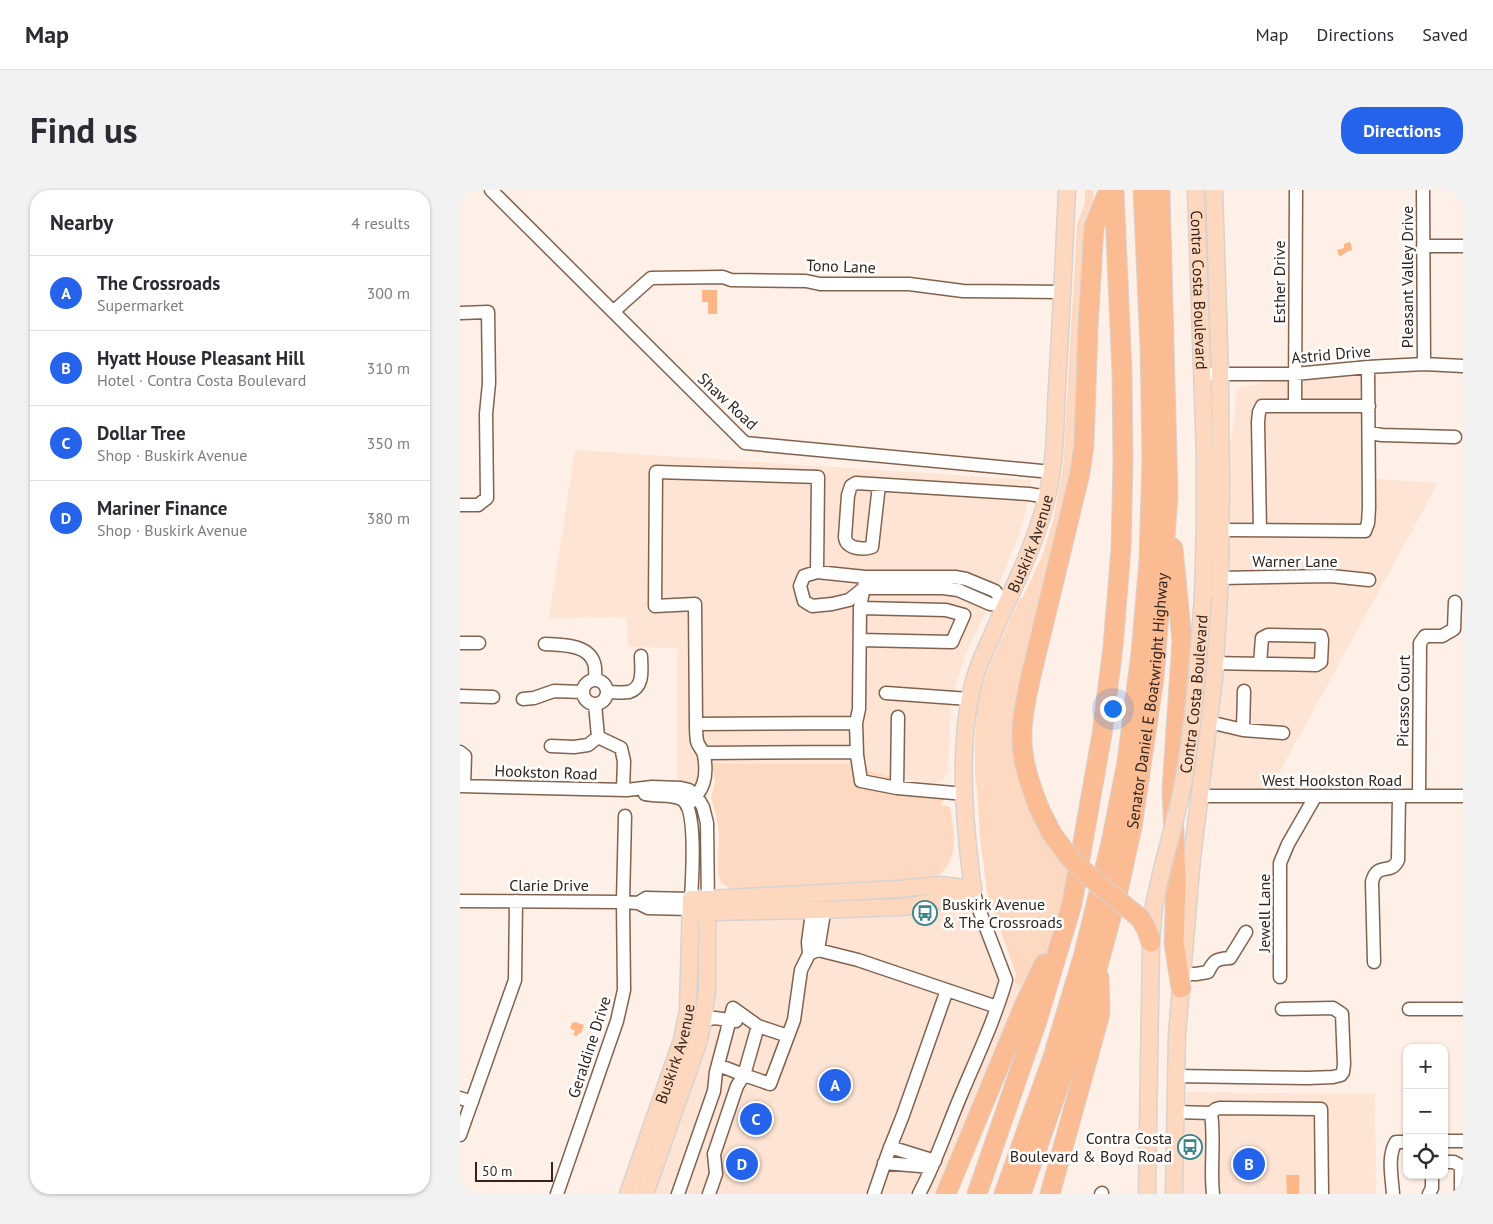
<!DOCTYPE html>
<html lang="en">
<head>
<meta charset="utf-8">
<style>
  body { margin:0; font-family:"PT Sans",sans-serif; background:#f2f2f3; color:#2b2b33 }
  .controls { position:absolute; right:15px; bottom:15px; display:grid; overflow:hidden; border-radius:10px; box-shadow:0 1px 4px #0004 }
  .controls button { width:45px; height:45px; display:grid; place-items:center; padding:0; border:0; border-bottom:1px solid #e1e1e2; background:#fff; color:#2b2b33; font:25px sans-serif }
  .scale { position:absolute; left:15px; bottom:12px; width:78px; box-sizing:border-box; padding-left:5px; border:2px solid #32241c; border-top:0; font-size:14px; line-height:18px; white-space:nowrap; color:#32241c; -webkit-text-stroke:4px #fff; paint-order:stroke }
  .you { position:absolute; left:652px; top:518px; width:18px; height:18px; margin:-12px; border:4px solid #fff; border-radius:50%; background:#1a73e8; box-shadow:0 0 0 8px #1a73e833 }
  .badge { display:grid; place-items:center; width:32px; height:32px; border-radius:50%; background:#2563eb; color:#fff; font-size:16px; font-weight:700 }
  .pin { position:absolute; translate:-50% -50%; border:2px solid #fff; box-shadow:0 1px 5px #0006 }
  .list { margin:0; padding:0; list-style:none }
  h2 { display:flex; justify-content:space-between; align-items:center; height:65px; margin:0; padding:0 20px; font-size:21px }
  h2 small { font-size:16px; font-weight:400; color:#7c7c81 }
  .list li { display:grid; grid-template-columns:32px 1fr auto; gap:15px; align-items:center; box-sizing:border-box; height:75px; padding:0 20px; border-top:1px solid #e1e1e2 }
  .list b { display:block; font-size:19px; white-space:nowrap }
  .list p { margin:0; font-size:16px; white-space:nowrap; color:#7c7c81 }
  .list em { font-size:16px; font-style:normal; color:#7c7c81 }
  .icon { flex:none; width:28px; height:28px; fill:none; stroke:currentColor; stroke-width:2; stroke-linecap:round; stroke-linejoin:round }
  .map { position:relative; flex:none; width:1003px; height:1004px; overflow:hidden; border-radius:20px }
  header { display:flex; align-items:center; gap:30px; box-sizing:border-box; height:70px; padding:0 25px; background:#fff; border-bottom:1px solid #e1e1e2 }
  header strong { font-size:24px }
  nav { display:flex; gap:28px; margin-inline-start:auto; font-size:18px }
  .intro { display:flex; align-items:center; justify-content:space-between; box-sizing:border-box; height:120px; padding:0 30px }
  h1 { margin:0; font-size:35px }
  .button { padding:12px 22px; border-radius:20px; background:#2563eb; color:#fff; font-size:18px; font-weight:700 }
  main { display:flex; gap:30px; padding:0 30px }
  aside { flex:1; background:#fff; border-radius:20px; box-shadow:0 1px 4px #0004 }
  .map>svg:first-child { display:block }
  .built { fill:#fee4d4 }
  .green { fill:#fdd9c2 }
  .water { fill:#feb687 }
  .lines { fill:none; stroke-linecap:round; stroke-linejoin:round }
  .minor-casing { stroke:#81624e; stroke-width:15 }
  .major-casing { stroke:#d6d3d2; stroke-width:19 }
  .highway-casing { stroke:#d6d3d2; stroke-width:21 }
  .minor { stroke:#fff; stroke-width:12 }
  .major { stroke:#fdd7be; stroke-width:16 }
  .highway { stroke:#fbbc93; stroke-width:19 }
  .major-bridge-casing { stroke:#d6d3d2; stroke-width:19; stroke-linecap:butt }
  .highway-bridge-casing { stroke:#d6d3d2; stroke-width:21; stroke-linecap:butt }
  .major-bridge { stroke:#fdd7be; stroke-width:16 }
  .highway-bridge { stroke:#fbbc93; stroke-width:19 }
  .labels { text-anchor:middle; stroke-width:5; stroke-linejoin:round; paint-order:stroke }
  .street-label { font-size:16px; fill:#32241c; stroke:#fff }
  .poi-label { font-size:16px; fill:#32241c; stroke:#fff; text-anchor:start }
</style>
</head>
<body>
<header>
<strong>Map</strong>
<nav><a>Map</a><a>Directions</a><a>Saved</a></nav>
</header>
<div class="intro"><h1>Find us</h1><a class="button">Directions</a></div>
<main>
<aside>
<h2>Nearby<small>4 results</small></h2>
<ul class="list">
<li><span class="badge">A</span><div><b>The Crossroads</b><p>Supermarket</p></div><em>300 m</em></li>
<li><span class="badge">B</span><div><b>Hyatt House Pleasant Hill</b><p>Hotel · Contra Costa Boulevard</p></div><em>310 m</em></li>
<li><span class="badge">C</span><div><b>Dollar Tree</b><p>Shop · Buskirk Avenue</p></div><em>350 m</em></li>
<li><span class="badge">D</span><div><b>Mariner Finance</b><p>Shop · Buskirk Avenue</p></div><em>380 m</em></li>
</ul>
</aside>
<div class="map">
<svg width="1003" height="1004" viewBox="0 0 1003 1004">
  <rect width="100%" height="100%" fill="#fff0e7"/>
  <path class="built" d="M916,176L915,289L978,293L806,607L740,606L761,340L777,199L835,184Z
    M115,260L571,290L568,311L559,344L539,395L505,465L496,495L491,519L488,583L482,591L475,594L437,588L253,574L251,591L246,606L225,594L217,592V458L168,457L166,427L89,428Z
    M513,699L546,790L571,800L486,1004H185L238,853L247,722L443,717Z
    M716,902L915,904L916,1004H715Z"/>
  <path class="green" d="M625,0H633L634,30L624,255L564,568L611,669L612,714L571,800L554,793L556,784L527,703L520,646L517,601L515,584V549L517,522L521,501L530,474L560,408L562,409L582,366L593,331L603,278L617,34L625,13Z
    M252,574H384L437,588V597L487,603L481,615L490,617C494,647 501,668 474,690L272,699L261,693L258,683L259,642L256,625L251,608L255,591Z"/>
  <path class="water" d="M889,52L891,53L892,60L888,61L881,66H879L877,60L884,58V54Z
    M242,100H257V124H248V112H242Z
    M115,832L124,835L121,843H119L117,846L113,845L115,841L110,838L112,833Z
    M826,985H839V1004H827Z"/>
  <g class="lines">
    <defs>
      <path id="minor" d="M31,0L285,253L592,282
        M963,0L964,174
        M963,56H1003
        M154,121L191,88L263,87L271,90L346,91L360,94H449L503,101L602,102
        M0,123L28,122L29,193L26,224L27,308L18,315H0
        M741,184H835L908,177L964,174L1003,176
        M835,216L836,0
        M909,243L922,245L995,247
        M419,295L412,357C403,360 386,359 385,347L388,305L391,296L396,293L569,304L587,307
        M761,340L905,341L908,333L909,318L908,177
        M800,340L798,232L799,222L802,216H909
        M357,382L405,387H495L506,389L535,401L546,415L530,414L498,400L483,398H404L389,410L372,414L352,416L344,411L340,396L344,386Z
        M760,388L871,386L909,390
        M400,450L492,452L504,425L486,420L400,418
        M0,453H19
        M85,454C101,455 128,454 134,473C136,478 135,485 135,490
        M755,473C789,474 823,474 856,475L861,472L862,450L861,446L808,445L802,448L800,474
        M123 502a12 12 0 1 1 24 0a12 12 0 1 1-24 0Z
        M148,502C154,502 162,503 169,502C185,497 181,478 181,466
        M426,503L509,509
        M0,506L33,507
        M63,509L74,508L94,501L123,502
        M135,514L138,547L161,558L164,571L163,600
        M749,532L783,540L823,543
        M396,533L397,565L401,591L437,598L505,604
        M236,534L396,533L399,519L400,418L404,396
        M783,540L784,501
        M91,556L114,557L128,555L138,547
        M0,562L5,566L4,596
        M244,563L397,562
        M0,596L167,600L192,597L221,598L229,600L237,607L243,617L247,633L248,717
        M437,598L438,527
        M740,606H1003
        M959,606L960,453L965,446H982L994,439L995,412
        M227,616C244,600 248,588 244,565C243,560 238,556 237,551C236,545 236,540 236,534L235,414L195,416L196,282L358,287L357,382
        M0,711L163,712L178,713L188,718L230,719
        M178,713L186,708L231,709C232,690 237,621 223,610C213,603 196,607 185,604
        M349,764L348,752L351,730L358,720L363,729L358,760
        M914,772L912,692C917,671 931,686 938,670L939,606
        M722,784H736L748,782C754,770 756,769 770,768L786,742
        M820,787V673L828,654L855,607
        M949,819H1003
        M243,830L255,828L276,831
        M258,875L284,885L298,836L328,846
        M716,886L848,888L873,887L881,885L883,882L884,874L882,824L873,818L822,819
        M0,908L12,912
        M715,922L751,923L756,919L760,918L861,919L862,1004
        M751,923C755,950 750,977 753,1004
        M0,945L55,790L56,711
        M984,951H1003
        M430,957L475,971
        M984,972H994L1001,976V1004
        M424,973L472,977
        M97,1004L157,831L164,800L163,712L165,626
        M218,1004L254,901L256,882L273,818L298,836
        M249,1004L256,984L254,964L277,896L284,885L310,894L334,830L341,780L349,764L358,760L398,770L537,817
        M414,1004L428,963L443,925L487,800
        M459,1004C476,972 487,938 501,905C517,867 535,829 546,790L517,714L513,699
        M641,1004L642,1003
        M933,1004C932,988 927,966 936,952H947
        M969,1004L972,998V985"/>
      <g id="major">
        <path id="s1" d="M736,0L745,267V332L743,406"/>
        <path id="s2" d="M513,699C504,632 496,545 517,481C521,468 528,455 533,443C553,398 576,354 587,306C596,270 595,233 597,197C601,131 604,66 607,0"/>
        <path d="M238,720L247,722L358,720L443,717L488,710L513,699"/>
        <path id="s3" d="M168,1004L222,850L228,820L231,709H248L438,699L480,695L513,699"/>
        <path d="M185,1004L238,853L243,830L247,801V722"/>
        <path d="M687,1004L691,752L694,716"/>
        <path d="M714,1004L717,844L732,668L754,489L760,388L761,293L760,184L754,0"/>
      </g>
      <g id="highway">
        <path d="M713,358L722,451L712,600L716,690L714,753L721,798"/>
        <path d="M579,618C570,594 561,570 562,543C562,524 567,505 571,486L620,283L624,255L628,138L634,37L649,0"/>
        <path d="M486,1004L564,816L584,774"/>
        <path d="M517,1004L577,831L612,714L642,544L653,457L661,359L663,273L662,182L654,0"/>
        <path d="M544,1004L593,867L624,764L651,653L667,572L681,463L689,371L692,267L690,156L683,0"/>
        <path id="s4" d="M561,1004L612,858L639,772L658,701L672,637L694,488L708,307L700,0"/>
        <path d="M590,1004L640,824L639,787"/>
      </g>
    </defs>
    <use href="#minor" class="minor-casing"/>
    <use href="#major" class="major-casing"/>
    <use href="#highway" class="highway-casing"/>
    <use href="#minor" class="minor"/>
    <use href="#major" class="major"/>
    <use href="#highway" class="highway"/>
    <defs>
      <g id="major-bridge">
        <path id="s5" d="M694,716C701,678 713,641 721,604C734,539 738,472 743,406"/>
      </g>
      <path id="highway-bridge" d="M579,618L592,644L611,669L637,693L680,728L686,738L691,752"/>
    </defs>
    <use href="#major-bridge" class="major-bridge-casing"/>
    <use href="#highway-bridge" class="highway-bridge-casing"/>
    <use href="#major-bridge" class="major-bridge"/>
    <use href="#highway-bridge" class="highway-bridge"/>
  </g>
  <defs>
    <symbol id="bus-ring" viewBox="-11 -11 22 22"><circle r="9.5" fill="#fff" stroke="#3d848b" stroke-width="1.5"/><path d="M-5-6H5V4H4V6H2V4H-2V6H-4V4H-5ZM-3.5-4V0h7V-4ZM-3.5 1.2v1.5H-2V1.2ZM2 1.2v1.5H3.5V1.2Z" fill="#3d848b"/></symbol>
  </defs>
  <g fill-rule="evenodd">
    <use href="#bus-ring" x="451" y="709" width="28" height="28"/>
    <use href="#bus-ring" x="716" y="943" width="28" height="28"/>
  </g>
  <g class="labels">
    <g class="street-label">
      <text transform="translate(381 76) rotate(2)" y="6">Tono Lane</text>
      <text transform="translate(947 87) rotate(-90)" y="6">Pleasant Valley Drive</text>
      <text transform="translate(819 92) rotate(-90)" y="6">Esther Drive</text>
      <text dy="6" stroke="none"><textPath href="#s1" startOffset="100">Contra Costa Boulevard</textPath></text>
      <text transform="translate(871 164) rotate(-5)" y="6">Astrid Drive</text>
      <text transform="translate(268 211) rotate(43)" y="6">Shaw Road</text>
      <text dy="6" stroke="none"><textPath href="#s2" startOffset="358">Buskirk Avenue</textPath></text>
      <text x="835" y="377">Warner Lane</text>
      <text dy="6" stroke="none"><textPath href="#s5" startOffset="216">Contra Costa Boulevard</textPath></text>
      <text dy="6" stroke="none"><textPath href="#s4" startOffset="511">Senator Daniel E Boatwright Highway</textPath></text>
      <text transform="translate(943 511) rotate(-89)" y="6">Picasso Court</text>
      <text transform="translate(86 582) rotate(2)" y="6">Hookston Road</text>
      <text x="872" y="596">West Hookston Road</text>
      <text x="89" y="701">Clarie Drive</text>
      <text transform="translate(804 723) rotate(-90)" y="6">Jewell Lane</text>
      <text transform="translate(129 857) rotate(-72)" y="6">Geraldine Drive</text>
      <text dy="6" stroke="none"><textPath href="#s3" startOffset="148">Buskirk Avenue</textPath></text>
    </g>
    <g class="poi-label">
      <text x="482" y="720">Buskirk Avenue<tspan x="482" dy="18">&amp; The Crossroads</tspan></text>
      <text x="712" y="954" text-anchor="end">Contra Costa<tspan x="712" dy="18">Boulevard &amp; Boyd Road</tspan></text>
    </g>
  </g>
</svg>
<div class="controls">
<button>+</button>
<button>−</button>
<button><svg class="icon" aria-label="locate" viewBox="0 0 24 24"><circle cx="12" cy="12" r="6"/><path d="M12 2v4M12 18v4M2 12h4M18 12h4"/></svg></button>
</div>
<div class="scale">50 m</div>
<div class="you"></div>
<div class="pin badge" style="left:375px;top:895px">A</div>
<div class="pin badge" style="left:789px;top:974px">B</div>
<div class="pin badge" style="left:296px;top:929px">C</div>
<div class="pin badge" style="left:282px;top:974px">D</div>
</div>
</main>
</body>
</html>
